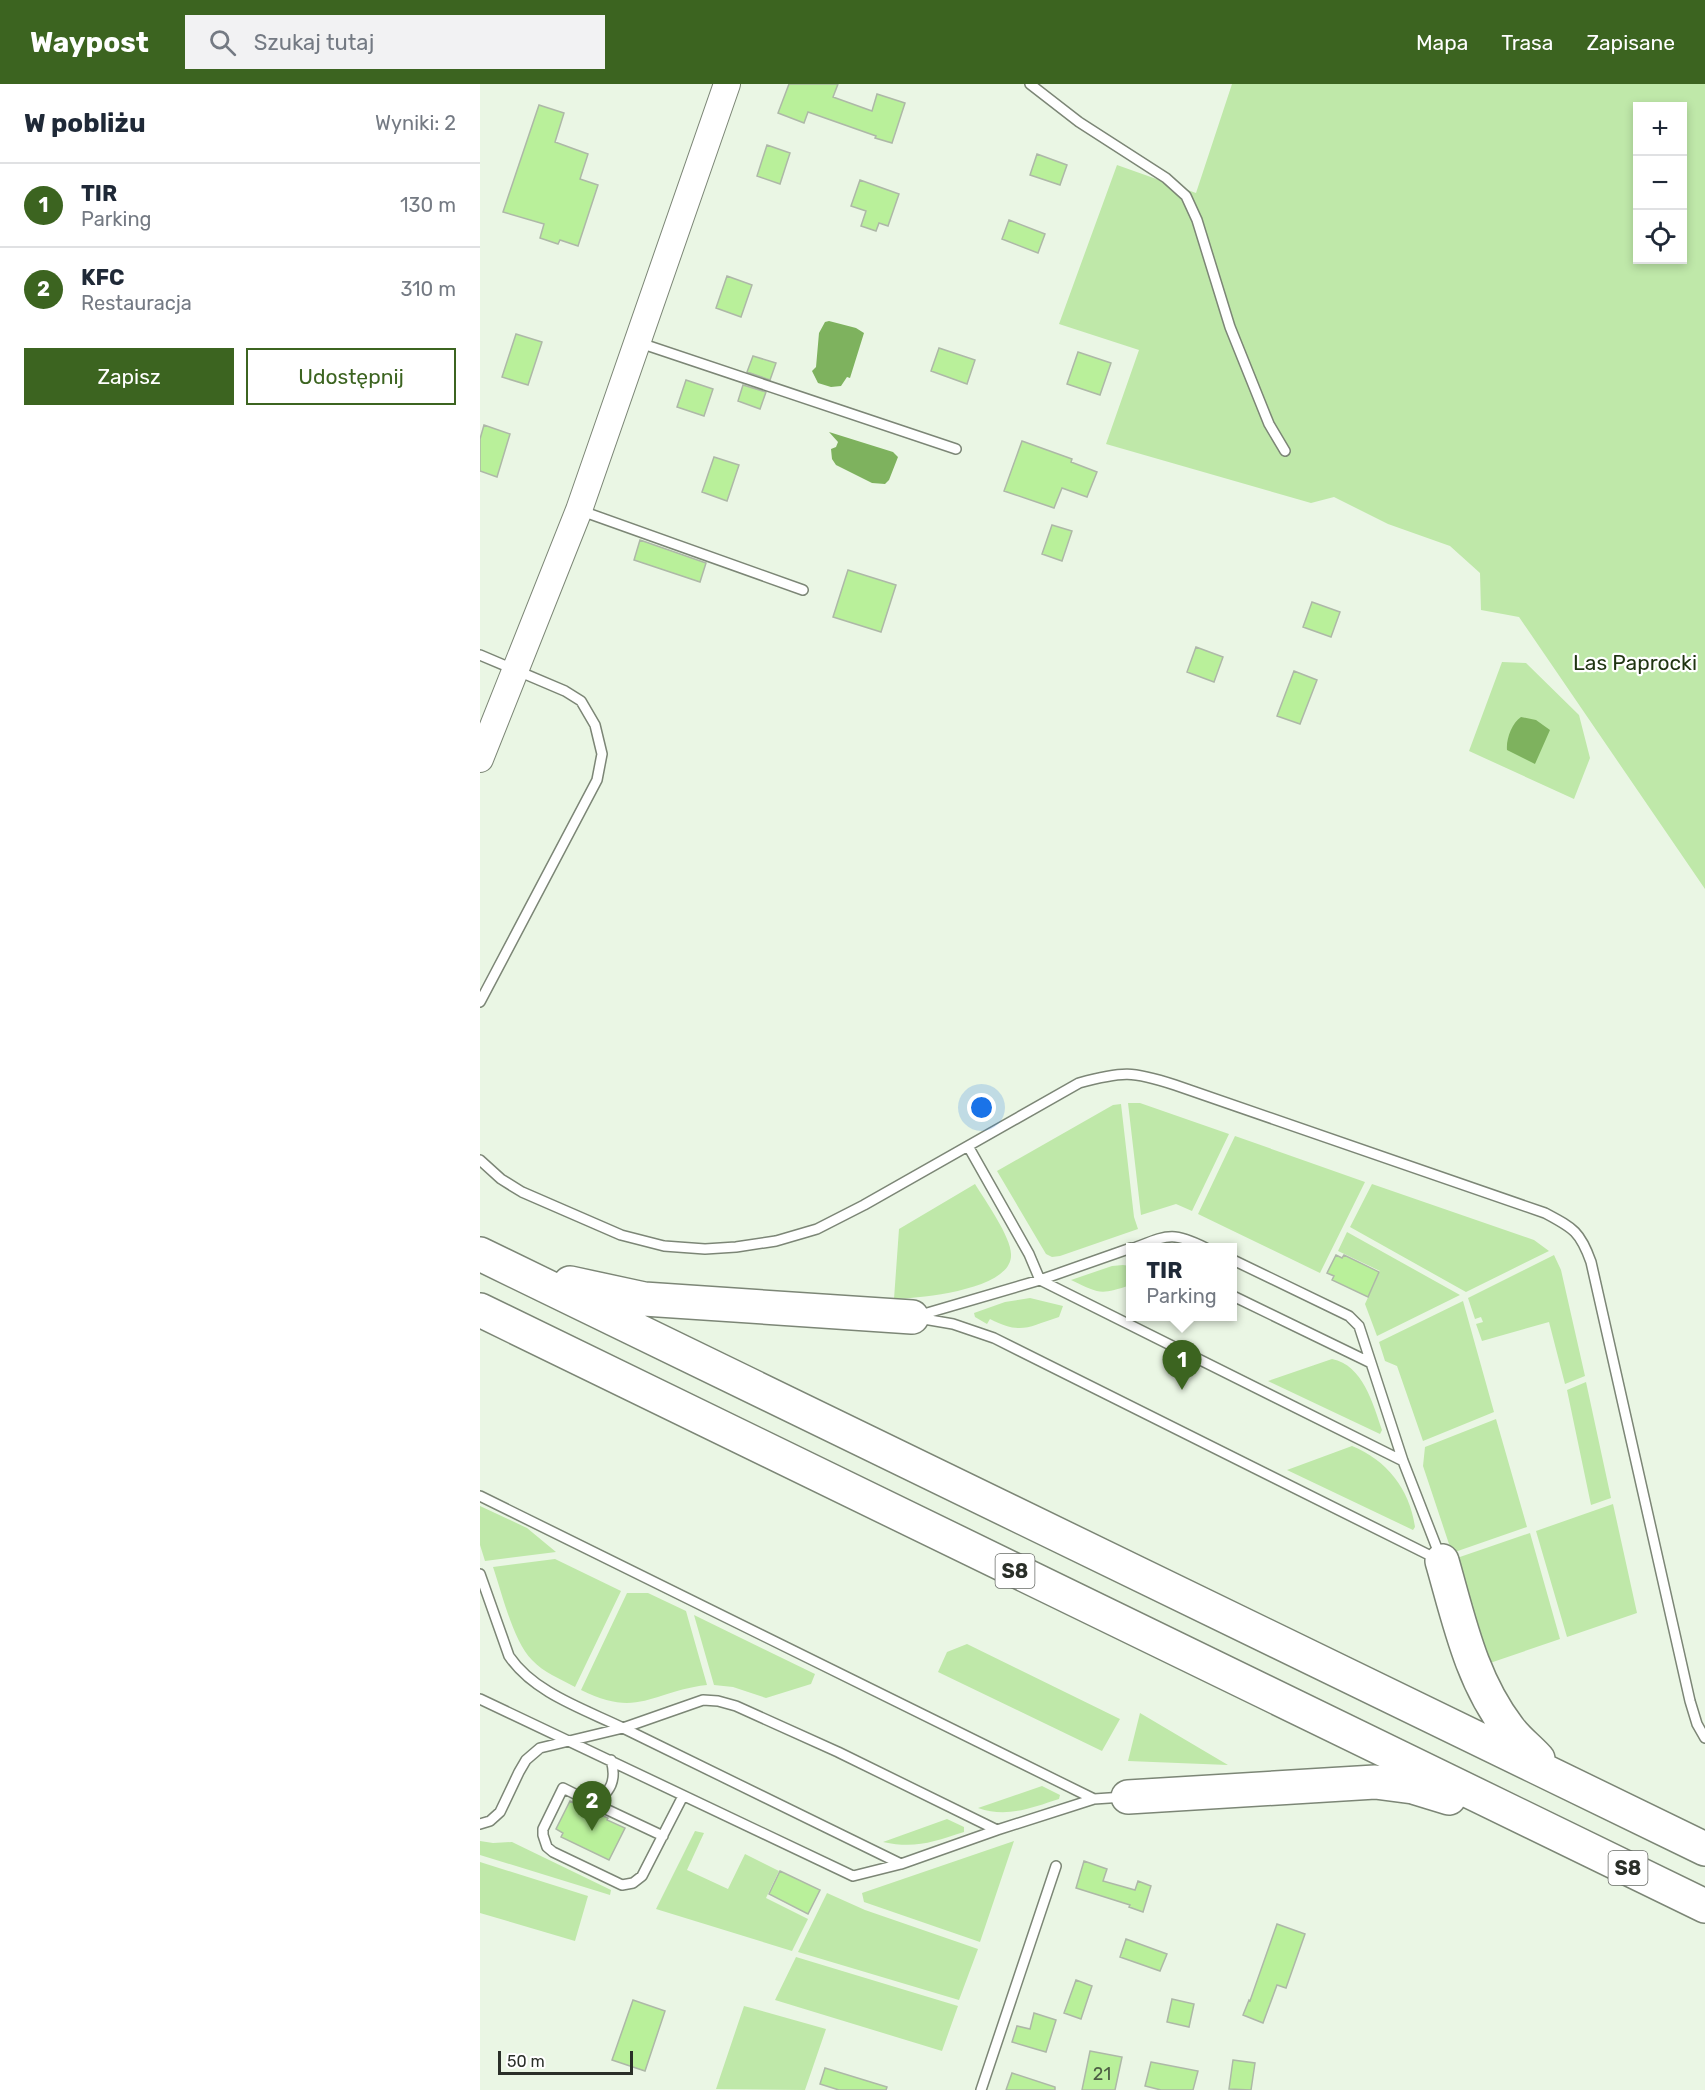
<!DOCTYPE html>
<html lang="pl">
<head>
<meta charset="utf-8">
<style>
  body { margin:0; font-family:Rubik,sans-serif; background:#f2f2f3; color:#1f2937 }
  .controls { position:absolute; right:18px; top:18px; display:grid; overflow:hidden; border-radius:0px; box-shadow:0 3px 9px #0003 }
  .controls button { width:54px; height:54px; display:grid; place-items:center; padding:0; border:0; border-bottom:2px solid #e0e1e3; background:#fff; color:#1f2937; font:30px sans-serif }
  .scale { position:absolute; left:18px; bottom:15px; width:135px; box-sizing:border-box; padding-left:6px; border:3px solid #2a2f28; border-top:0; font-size:16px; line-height:21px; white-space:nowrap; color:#2a2f28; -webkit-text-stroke:4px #fff; paint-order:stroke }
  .you { position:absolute; left:502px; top:1024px; width:21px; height:21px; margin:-15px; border:4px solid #fff; border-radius:50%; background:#1a73e8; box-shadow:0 0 0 9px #1a73e833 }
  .badge { display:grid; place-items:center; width:39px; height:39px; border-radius:50%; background:#3c6420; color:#fff; font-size:20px; font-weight:700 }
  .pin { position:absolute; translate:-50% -50px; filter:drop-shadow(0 2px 3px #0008) }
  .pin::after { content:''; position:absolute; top:32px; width:21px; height:18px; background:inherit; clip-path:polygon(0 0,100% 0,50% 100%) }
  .popup { position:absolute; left:646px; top:1159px; width:111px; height:78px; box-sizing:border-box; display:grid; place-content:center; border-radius:0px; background:#fff; filter:drop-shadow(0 2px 4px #0005); font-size:20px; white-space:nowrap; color:#747a83 }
  .popup b { font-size:22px; color:#1f2937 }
  .popup::after { content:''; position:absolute; left:50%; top:100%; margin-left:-12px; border:12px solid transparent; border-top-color:#fff }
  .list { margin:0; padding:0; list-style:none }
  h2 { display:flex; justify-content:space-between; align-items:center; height:78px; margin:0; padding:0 24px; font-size:26px }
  h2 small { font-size:20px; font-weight:400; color:#747a83 }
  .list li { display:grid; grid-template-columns:39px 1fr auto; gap:18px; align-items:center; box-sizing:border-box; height:84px; padding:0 24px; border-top:2px solid #e0e1e3 }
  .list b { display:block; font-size:22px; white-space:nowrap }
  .list p { margin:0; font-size:20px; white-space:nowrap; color:#747a83 }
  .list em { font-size:20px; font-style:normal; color:#747a83 }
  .actions { display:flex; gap:12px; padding:18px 24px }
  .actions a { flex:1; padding:14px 0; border:2px solid #3c6420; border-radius:0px; text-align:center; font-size:21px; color:#3c6420 }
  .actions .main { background:#3c6420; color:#fff }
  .icon { flex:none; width:33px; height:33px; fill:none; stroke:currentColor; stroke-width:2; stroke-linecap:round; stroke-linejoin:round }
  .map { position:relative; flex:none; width:1225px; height:2006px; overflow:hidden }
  header { display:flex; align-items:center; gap:36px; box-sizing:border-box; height:84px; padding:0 30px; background:#3c6420; color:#fff }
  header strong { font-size:28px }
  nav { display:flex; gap:33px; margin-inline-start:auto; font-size:21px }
  .search { width:420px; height:54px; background:#f2f2f3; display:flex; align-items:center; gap:15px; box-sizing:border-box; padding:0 21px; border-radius:0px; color:#747a83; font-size:22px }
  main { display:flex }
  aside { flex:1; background:#fff }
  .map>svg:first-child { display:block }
  .green { fill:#bfe8a9; fill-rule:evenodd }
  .water { fill:#7eb25e }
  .building { fill:#b9f09a; stroke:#adb8a7; stroke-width:1.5 }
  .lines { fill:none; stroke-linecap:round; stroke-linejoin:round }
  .lane-casing { stroke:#7c8676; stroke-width:12 }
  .secondary-casing { stroke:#7c8676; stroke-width:28 }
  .highway-casing { stroke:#7c8676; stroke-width:36 }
  .lane { stroke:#fff; stroke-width:9 }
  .secondary { stroke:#fff; stroke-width:26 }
  .highway { stroke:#fff; stroke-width:33 }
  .labels { text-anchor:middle; stroke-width:4.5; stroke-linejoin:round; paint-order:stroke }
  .number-label { font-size:18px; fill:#4e5f44 }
  .shield { fill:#fff; stroke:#6a6d68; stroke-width:1.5 }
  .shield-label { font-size:20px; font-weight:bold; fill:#2a2f28 }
  .park-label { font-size:21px; fill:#1f3411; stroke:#fff }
</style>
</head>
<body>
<header>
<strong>Waypost</strong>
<div class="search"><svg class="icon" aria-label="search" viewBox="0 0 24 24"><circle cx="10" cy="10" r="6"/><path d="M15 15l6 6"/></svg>Szukaj tutaj</div>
<nav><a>Mapa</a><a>Trasa</a><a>Zapisane</a></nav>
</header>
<main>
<aside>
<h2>W pobliżu<small>Wyniki: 2</small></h2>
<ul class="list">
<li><span class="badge">1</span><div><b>TIR</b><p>Parking</p></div><em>130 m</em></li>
<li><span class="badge">2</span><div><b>KFC</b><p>Restauracja</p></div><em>310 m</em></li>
</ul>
<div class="actions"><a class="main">Zapisz</a><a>Udostępnij</a></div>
</aside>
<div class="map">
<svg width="1225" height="2006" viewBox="0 0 1225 2006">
  <rect width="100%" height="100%" fill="#eaf6e4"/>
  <path class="green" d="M752,0H1225V805L1039,533L1001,526L1000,489L970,462L908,440L854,413L831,419L626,360L659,266L579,240L637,81L716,109ZM1158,22H1202V176H1158Z
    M1022,578L1046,579L1099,631L1110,674L1094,715L989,667Z
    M648,1019H660L749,1050L712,1127L696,1120L661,1131Z
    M641,1020L654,1133L658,1145L580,1172L572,1173L566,1170L517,1087L633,1021Z
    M755,1052L885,1098L840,1189L718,1130Z
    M495,1100C505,1116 531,1153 531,1170C533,1206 440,1214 414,1215L419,1145Z
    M892,1100L1054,1156L1069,1167L986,1208L870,1143Z
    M867,1148L980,1211L897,1252L885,1220L900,1187L858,1167Z
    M1074,1171L1081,1186L1105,1292L1085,1300L1069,1238L1002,1257L996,1240L1003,1238L1001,1233L995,1235L988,1214Z
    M643,1181L651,1182V1201C619,1211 621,1210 591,1196L632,1182Z
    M550,1214L583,1222L579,1233C547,1243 542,1251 510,1235L507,1240L495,1233L494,1229L525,1218Z
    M983,1217L1014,1328L943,1357L917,1282L905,1277L899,1258Z
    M852,1275C883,1281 893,1320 902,1346L900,1350L788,1297Z
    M1106,1298L1131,1414L1111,1421L1087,1306Z
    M1016,1335L1047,1443L972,1469L943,1382L945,1363Z
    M872,1362C907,1376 930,1406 935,1443L933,1446L807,1386Z
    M1133,1420L1157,1529L1087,1553L1056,1447Z
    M0,1422L47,1444L76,1468L5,1477L0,1461Z
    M1050,1449L1080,1555L1010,1579L974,1475Z
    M75,1475L141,1507L95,1603C80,1595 63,1588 52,1576C33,1557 22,1509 13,1483Z
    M147,1509H168L206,1527L227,1601C172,1607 159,1635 101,1606Z
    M214,1531L335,1590L331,1600L286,1614L253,1603L234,1601Z
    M487,1560L640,1635L622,1667L458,1588L467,1568Z
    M660,1629L748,1681L648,1677Z
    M562,1702L580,1711L579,1715C551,1724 527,1734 498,1724Z
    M467,1735L484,1743V1748C453,1758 435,1765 403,1758Z
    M215,1747L224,1749L207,1786L248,1805L265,1770L299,1787L286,1814L328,1835L312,1867L176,1825Z
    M0,1757L13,1759L32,1758L131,1806L130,1811L0,1771Z
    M534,1757L500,1858L384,1818L382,1809Z
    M0,1778L108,1812L95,1857L0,1829Z
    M347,1809L385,1826L498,1865L479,1916L318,1868Z
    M316,1873L478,1922L462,1967L295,1916Z
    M264,1922L346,1945L325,2006L236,2005Z"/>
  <path class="water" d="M349,237L376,244L384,249L370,294L367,293L361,302L351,303L338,299L332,287L336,283L339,249L345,238Z
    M349,348L413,368L418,373L409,396L405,400L392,399L356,381L352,375L351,365L356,363L358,358Z
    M1041,633L1056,636L1070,646L1055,680L1027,666C1026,655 1032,639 1041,633Z"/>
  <path class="building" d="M309,0H358L353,13L392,27L397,10L425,19L412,59L395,54L396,52L328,28L324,39L298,29Z
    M59,21L84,29L75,58L108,70L100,95L118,101L98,162L80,156L78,160L60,154L64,140L23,128Z
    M287,61L310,69L300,100L277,92Z
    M557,70L587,81L580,101L550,91Z
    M380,96L419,110L408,142L399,139L396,147L381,142L386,127L371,122Z
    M529,136L565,150L558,169L522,155Z
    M247,192L272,201L261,233L236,224Z
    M36,250L62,258L48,301L22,293Z
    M459,264L495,276L487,300L451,287Z
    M598,268L631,279L620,311L587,300Z
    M273,272L296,279L290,296L267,288Z
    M206,296L233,305L224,332L197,323Z
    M263,301L286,308L280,325L258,317Z
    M4,341L30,350L17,393L0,387V355Z
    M542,357L592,375L591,378L617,388L607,413L582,404L574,424L524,407Z
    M234,373L259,381L247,417L222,408Z
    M572,441L592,447L582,477L562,470Z
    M160,456L226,479L220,498L154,476Z
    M368,486L416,501L401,548L353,533Z
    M832,518L860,528L851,553L823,543Z
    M716,563L743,573L734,598L707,588Z
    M814,587L837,596L820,640L797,632Z
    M856,1171L862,1174L864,1171L899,1188L888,1213L852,1196L854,1192L847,1189Z
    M90,1717L128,1734L127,1736L145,1744L129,1776L81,1753L83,1749L76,1745Z
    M604,1777L627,1785L623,1797L655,1806L658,1797L671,1802L663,1828L649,1823L650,1821L596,1804Z
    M300,1787L340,1806L328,1830L289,1810Z
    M797,1840L825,1850L806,1904L797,1901L783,1939L763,1931L769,1916L770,1917Z
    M646,1855L687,1870L680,1887L640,1873Z
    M596,1896L612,1902L601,1935L584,1929Z
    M692,1915L714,1920L709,1943L687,1938Z
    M153,1916L185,1927L165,1987L132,1976Z
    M554,1929L576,1936L566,1968L532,1958L537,1942L550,1945Z
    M610,1967L642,1973L635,2006H602Z
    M753,1976L775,1979L771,2006L749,2005Z
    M671,1978L718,1987L713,2006H681L665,2002Z
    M345,1984L407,2003L406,2006H359L340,2000Z
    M532,1989L575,2003V2006H526Z"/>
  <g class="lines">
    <defs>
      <path id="lane" d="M550,0L599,38L686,94L706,112L717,136L750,243L789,340L805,367
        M160,259L476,365
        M99,426L323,506
        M0,571L85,607L101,617L115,641L122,670L117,696L0,918
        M488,1062L549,1170L560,1196L923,1377
        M0,1076L21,1095L42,1108L141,1151L184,1162L225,1165L256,1163L296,1157L337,1145L384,1121L599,999C643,987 652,987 695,1001L1065,1129C1093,1144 1100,1147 1111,1178L1210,1617L1217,1640L1225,1654
        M654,1164C688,1151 692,1147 726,1164
        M753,1176L869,1232L879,1242L923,1377L960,1472
        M753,1212L889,1278
        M437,1232L560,1196L651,1164
        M438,1234L473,1240L514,1254L957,1475
        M0,1412L614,1715
        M0,1490L29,1572C54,1609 104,1625 143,1644L223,1616L238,1617L256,1622L358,1668L517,1746L614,1715L644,1713
        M0,1615L373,1792L421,1780L517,1746
        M131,1676C137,1696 131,1709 113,1719L83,1704L63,1745V1751L67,1763L73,1768L142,1801L153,1799L162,1792L203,1712
        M113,1719L183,1752
        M0,1740L10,1737L20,1728L39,1688L46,1676L60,1664L143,1644L421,1780
        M501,2006L576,1782"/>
      <path id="secondary" d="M0,675L99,426L247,0"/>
      <path id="highway" d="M0,1170L1225,1765
        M90,1199L164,1215L432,1233
        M0,1226L1225,1822
        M962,1477C979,1536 991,1596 1029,1645C1037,1656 1049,1665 1058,1675
        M648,1713L895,1698L933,1703L969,1714"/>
    </defs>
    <use href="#lane" class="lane-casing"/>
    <use href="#secondary" class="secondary-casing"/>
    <use href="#highway" class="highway-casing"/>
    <use href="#lane" class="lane"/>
    <use href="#secondary" class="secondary"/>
    <use href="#highway" class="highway"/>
  </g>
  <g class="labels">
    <g class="number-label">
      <text x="622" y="1996">21</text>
    </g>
    <g class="shield">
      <rect x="515.5" y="1470" width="39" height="34" rx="4.5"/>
      <rect x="1128.5" y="1767" width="39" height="34" rx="4.5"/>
    </g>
    <g class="shield-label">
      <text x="535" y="1494">S8</text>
      <text x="1148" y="1791">S8</text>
    </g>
    <g class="park-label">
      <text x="1155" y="586">Las Paprocki</text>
    </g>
  </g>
</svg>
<div class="controls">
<button>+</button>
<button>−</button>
<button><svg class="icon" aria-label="locate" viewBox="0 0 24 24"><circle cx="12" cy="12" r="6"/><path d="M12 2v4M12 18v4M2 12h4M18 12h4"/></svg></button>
</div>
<div class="scale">50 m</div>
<div class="you"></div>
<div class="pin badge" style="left:702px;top:1306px">1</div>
<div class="popup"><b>TIR</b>Parking</div>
<div class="pin badge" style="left:112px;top:1747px">2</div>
</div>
</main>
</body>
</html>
